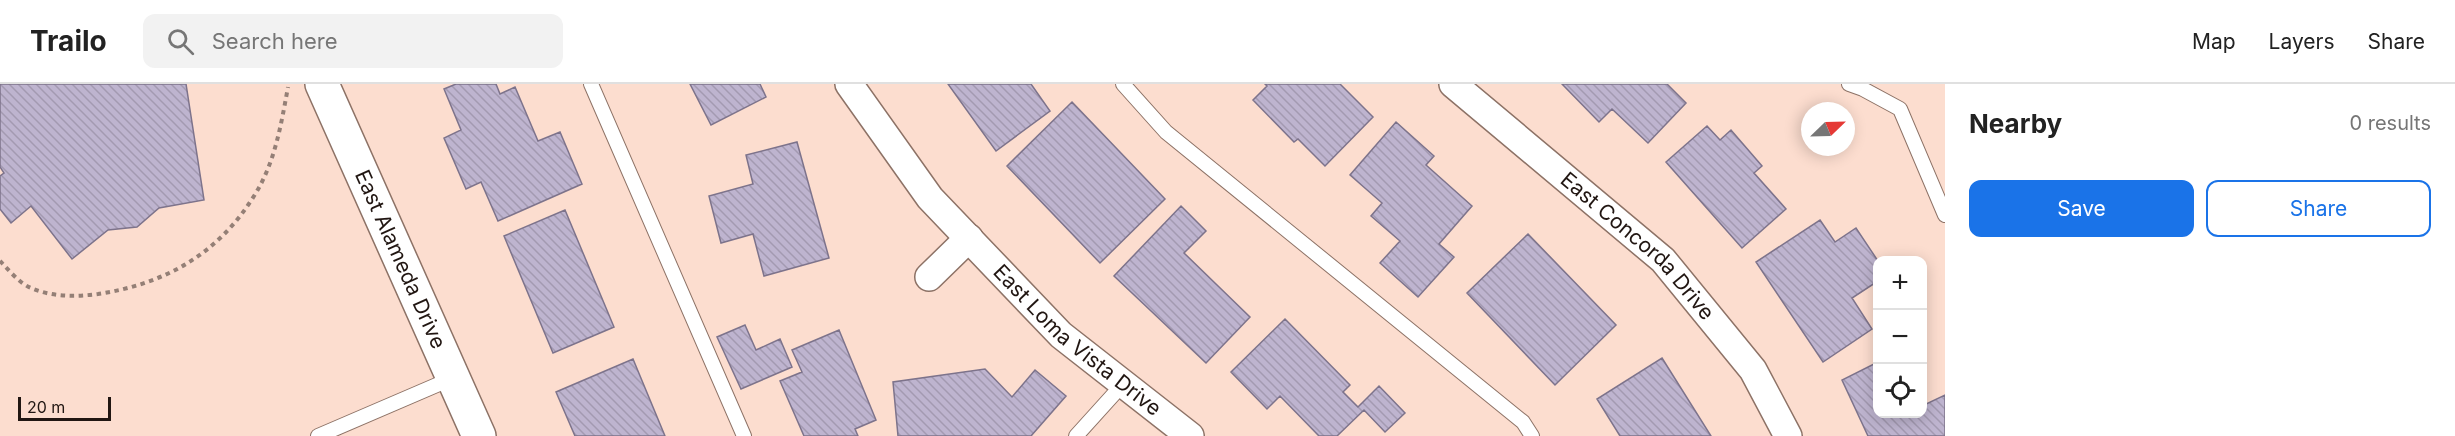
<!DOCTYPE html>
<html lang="en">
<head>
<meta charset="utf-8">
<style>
  body { margin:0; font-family:Inter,sans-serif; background:#f2f2f2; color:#222 }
  .controls { position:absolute; right:18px; bottom:18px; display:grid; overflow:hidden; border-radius:12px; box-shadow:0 3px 15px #0003 }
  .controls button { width:54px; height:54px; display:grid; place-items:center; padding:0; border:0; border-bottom:2px solid #e0e0e0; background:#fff; color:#222; font:30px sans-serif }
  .compass { position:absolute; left:1801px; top:18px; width:54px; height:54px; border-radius:50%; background:#fff; box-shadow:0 3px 15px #0003; rotate:67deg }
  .scale { position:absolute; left:18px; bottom:15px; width:93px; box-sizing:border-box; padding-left:6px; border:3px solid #211612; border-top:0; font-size:16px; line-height:21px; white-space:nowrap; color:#211612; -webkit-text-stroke:4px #fcddcf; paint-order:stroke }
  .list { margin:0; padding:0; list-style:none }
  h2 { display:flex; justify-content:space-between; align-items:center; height:78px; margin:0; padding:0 24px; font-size:26px }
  h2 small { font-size:20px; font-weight:400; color:#767676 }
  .actions { display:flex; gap:12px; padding:18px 24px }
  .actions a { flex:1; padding:14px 0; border:2px solid #1a73e8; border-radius:12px; text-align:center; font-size:21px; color:#1a73e8 }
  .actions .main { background:#1a73e8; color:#fff }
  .icon { flex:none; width:33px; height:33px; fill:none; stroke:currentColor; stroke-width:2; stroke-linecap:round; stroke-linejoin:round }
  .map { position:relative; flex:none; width:1945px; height:352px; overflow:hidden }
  header { display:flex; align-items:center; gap:36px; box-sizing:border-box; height:84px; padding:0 30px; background:#fff; border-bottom:2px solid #e0e0e0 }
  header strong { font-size:28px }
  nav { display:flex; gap:33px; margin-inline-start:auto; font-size:21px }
  .search { width:420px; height:54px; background:#f2f2f2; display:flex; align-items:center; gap:15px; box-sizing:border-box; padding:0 21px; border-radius:12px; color:#767676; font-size:22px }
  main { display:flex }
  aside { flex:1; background:#fff }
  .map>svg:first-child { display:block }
  .building { fill:url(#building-back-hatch); stroke:#7d738b; stroke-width:1.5 }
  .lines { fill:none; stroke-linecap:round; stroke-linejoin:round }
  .service-casing { stroke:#8d7266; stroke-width:16 }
  .minor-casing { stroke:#8d7266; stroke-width:30 }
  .tertiary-casing { stroke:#8d7266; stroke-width:36 }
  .path { stroke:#947f76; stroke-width:4; stroke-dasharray:4.5 4.5; stroke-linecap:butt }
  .service { stroke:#fff; stroke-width:14 }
  .minor { stroke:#fff; stroke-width:27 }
  .tertiary { stroke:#fff; stroke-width:33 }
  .labels { text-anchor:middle; stroke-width:6; stroke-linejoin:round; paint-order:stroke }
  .street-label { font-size:21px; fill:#211612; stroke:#fcddcf }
</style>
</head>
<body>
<header>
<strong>Trailo</strong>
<div class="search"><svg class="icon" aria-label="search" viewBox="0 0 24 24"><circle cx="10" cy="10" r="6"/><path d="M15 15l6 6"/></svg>Search here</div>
<nav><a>Map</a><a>Layers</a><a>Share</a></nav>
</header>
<main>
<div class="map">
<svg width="1945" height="352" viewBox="0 0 1945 352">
  <defs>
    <pattern id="building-back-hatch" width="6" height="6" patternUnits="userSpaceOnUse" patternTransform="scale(1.5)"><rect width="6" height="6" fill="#beb4cf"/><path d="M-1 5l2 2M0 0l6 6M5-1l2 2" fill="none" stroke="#a39ab1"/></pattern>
  </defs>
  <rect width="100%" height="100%" fill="#fcddcf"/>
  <path class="building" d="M0,0H186L204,116L159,124L137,143L108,146L72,175L31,122L11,139L0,125V92L4,89L0,83Z
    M456,0H496L500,10L515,3L538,57L560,48L582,100L498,137L481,98L466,105L444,54L461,46L444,5Z
    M690,0H760L766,13L711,41Z
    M948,0H1031L1050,27L996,67Z
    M1265,0H1340L1373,33L1325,82L1298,55L1294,58L1253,16L1267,2Z
    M1562,0H1667L1686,19L1648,59L1612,25L1599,38Z
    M1072,18L1165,115L1100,179L1007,82Z
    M1396,38L1434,72L1426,81L1472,122L1439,160L1454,173L1418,213L1380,179L1400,157L1371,132L1382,119L1350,91Z
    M1707,42L1720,56L1731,46L1762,82L1754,89L1786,125L1742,164L1666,78Z
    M797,58L829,174L764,192L753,150L721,159L709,112L753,100L746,71Z
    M1181,122L1206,147L1184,169L1250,233L1206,279L1114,192Z
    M565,126L614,243L553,269L504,152Z
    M1820,136L1835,158L1856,144L1878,177V197L1852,214L1872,245L1823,278L1756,178Z
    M1528,150L1616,241L1555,301L1467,209Z
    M1285,235L1350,301L1343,308L1358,323L1379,302L1405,329L1385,348L1364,326L1337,352H1319L1280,312L1267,325L1231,288Z
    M745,241L756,266L780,255L792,283L741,305L717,253Z
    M839,246L876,336L855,345L858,352H804L780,297L802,288L792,266Z
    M1662,274L1711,352H1620L1597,315Z
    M633,275L665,352H575L556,308Z
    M1878,278V330H1922V322L1945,311V352H1868L1842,296Z
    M985,285L1012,313L1035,286L1066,312L1031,352H898L893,298Z"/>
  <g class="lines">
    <defs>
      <path id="service" d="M591,0L744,352
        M1123,0L1166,48L1523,338L1532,352
        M1849,0L1863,5L1900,25L1945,131
        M318,352L453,294
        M1076,352L1123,300"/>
      <g id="minor">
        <path id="s1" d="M849,0L930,114L1061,251L1190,352"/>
        <path id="s2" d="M1453,0L1663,176L1753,286L1788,352"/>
        <path d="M929,193L969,154"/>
      </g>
      <g id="tertiary">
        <path id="s3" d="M322,0L479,352"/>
      </g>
    </defs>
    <use href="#service" class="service-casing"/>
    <use href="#minor" class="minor-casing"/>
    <use href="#tertiary" class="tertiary-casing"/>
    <path class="path" d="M0,177C9,186 19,199 31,204C52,213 75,213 98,210C165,200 218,170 254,112C275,79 281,41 288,3"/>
    <use href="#service" class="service"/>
    <use href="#minor" class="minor"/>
    <use href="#tertiary" class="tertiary"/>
  </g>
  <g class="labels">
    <g class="street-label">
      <text dy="7" stroke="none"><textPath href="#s2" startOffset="246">East Concorda Drive</textPath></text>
      <text dy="7" stroke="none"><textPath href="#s3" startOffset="192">East Alameda Drive</textPath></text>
      <text dy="7" stroke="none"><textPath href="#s1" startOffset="345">East Loma Vista Drive</textPath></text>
    </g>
  </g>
</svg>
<div class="controls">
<button>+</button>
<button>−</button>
<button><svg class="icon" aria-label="locate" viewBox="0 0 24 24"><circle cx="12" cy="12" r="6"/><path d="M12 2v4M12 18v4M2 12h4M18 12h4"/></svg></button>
</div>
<svg class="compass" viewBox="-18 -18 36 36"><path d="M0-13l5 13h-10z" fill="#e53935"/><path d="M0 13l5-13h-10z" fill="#767676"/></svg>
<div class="scale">20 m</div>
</div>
<aside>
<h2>Nearby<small>0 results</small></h2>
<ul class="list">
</ul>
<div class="actions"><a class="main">Save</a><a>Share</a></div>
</aside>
</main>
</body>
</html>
